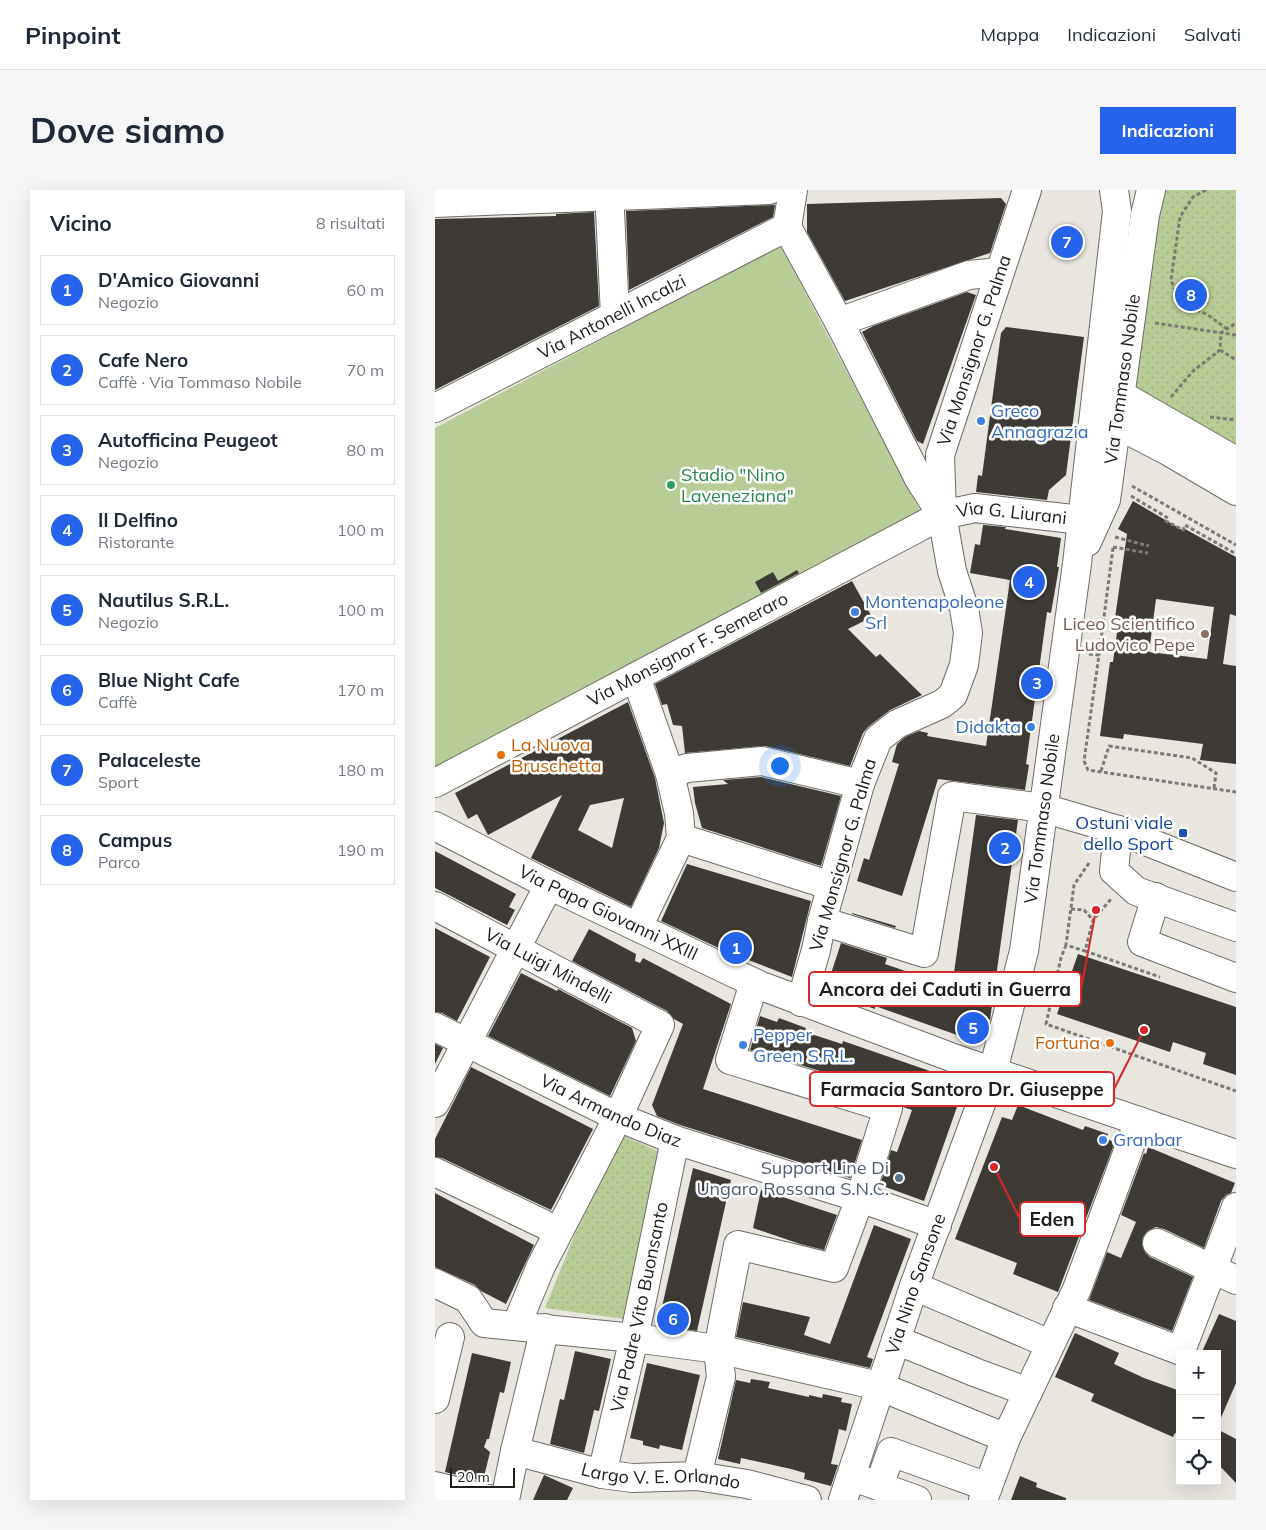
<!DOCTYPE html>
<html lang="it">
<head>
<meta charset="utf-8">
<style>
  body { margin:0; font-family:Mulish,sans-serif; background:#f6f6f7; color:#1f2937 }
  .controls { position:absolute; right:15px; bottom:15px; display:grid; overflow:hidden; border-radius:0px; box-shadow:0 5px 20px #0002 }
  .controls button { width:45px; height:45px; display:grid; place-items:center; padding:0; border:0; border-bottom:1px solid #e0e1e3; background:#fff; color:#1f2937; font:25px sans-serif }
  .scale { position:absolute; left:15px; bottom:12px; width:65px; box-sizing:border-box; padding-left:5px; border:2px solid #1e1d1a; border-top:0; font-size:14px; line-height:18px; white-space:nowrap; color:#1e1d1a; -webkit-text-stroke:4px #fff; paint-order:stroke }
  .you { position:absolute; left:344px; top:575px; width:18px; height:18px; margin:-12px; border:4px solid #fff; border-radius:50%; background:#1a73e8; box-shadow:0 0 0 8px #1a73e833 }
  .badge { display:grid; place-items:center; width:32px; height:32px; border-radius:50%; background:#2563eb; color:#fff; font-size:16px; font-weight:700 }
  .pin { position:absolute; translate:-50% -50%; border:2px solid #fff; box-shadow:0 1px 5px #0006 }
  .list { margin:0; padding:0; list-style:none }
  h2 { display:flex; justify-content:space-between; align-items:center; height:65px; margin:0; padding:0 20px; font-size:21px }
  h2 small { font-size:16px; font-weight:400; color:#747a83 }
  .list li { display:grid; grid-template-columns:32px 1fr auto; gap:15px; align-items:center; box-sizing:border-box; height:70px; margin:0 10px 10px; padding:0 10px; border:1px solid #e0e1e3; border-radius:0px }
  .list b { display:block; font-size:19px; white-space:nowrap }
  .list p { margin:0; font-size:16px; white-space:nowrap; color:#747a83 }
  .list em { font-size:16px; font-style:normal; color:#747a83 }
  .icon { flex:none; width:28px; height:28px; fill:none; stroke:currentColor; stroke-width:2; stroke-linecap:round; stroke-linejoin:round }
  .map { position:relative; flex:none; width:801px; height:1310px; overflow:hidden; border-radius:0px }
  header { display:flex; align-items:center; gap:30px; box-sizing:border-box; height:70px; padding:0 25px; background:#fff; border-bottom:1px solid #e0e1e3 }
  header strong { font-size:24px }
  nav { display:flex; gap:28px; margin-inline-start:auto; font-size:18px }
  .intro { display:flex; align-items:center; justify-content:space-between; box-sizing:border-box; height:120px; padding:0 30px }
  h1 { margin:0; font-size:35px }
  .button { padding:12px 22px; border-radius:0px; background:#2563eb; color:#fff; font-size:18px; font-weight:700 }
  main { display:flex; gap:30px; padding:0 30px }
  aside { flex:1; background:#fff; border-radius:0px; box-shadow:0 5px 20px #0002 }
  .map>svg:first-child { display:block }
  .grass { fill:url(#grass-dots) }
  .pitch { fill:#b8cd96 }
  .building { fill:#3e3b37; fill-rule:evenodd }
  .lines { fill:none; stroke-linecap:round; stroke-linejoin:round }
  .minor-casing { stroke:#6e6b66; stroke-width:30 }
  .path { stroke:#7c7a75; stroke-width:3; stroke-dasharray:4 2.5; stroke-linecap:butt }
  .minor { stroke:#fff; stroke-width:28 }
  .shop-dot { fill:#3f7fe0; stroke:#fff; stroke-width:2 }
  .leisure-dot { fill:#2e9e5b; stroke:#fff; stroke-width:2 }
  .education-dot { fill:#8d6e63; stroke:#fff; stroke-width:2 }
  .food-dot { fill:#e8710a; stroke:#fff; stroke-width:2 }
  .transit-dot { fill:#1a4fb4; stroke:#fff; stroke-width:2 }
  .service-dot { fill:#5c6f8a; stroke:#fff; stroke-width:2 }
  .labels { text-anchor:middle; stroke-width:5; stroke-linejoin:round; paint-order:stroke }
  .street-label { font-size:18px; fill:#1e1d1a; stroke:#fff }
  .shop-label { font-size:18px; fill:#366cbe; stroke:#fff; text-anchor:start }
  .leisure-label { font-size:18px; fill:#27864d; stroke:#fff; text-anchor:start }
  .education-label { font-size:18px; fill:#785e54; stroke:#fff; text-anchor:end }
  .food-label { font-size:18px; fill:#c56008; stroke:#fff; text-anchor:start }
  .transit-label { font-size:18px; fill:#164399; stroke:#fff; text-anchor:end }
  .service-label { font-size:18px; fill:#4e5e75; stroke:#fff; text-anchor:end }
  .leader { fill:none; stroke:#d62828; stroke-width:2 }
  .callout-dot { fill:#d62828; stroke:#fff; stroke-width:2 }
  .callout { fill:#fff; stroke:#d62828; stroke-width:2 }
  .callout-label { font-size:19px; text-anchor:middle; font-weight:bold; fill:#1e1d1a }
</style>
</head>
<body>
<header>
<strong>Pinpoint</strong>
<nav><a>Mappa</a><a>Indicazioni</a><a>Salvati</a></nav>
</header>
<div class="intro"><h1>Dove siamo</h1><a class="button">Indicazioni</a></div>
<main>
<aside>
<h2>Vicino<small>8 risultati</small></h2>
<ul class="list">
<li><span class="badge">1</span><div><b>D'Amico Giovanni</b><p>Negozio</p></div><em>60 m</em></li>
<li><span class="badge">2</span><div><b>Cafe Nero</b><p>Caffè · Via Tommaso Nobile</p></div><em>70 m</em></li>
<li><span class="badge">3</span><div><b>Autofficina Peugeot</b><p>Negozio</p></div><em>80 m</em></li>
<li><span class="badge">4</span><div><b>Il Delfino</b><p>Ristorante</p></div><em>100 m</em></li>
<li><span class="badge">5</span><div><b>Nautilus S.R.L.</b><p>Negozio</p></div><em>100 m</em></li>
<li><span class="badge">6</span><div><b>Blue Night Cafe</b><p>Caffè</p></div><em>170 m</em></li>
<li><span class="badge">7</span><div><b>Palaceleste</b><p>Sport</p></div><em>180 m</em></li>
<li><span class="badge">8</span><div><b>Campus</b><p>Parco</p></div><em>190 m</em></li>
</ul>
</aside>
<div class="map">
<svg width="801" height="1310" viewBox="0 0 801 1310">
  <defs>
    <pattern id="grass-dots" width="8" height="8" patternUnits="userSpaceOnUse" patternTransform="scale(1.25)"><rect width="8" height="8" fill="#b8cd96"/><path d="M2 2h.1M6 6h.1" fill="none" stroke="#9eb081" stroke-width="1.8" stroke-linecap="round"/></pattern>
  </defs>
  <rect width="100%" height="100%" fill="#e9e6e0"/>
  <path class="grass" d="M730,0H801V260L696,199L725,12Z
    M189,946L223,961L189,1129L110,1118L140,1044Z"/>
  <path class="pitch" d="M345,55L487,324L0,581V238Z"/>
  <path class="building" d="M566,8L571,14L555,63L410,111L372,42V14Z
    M338,15H340L338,27L194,100L191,21Z
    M159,22L164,116L0,200V29L121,26V24Z
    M532,102L541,105L488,254L482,251L427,142L438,136Z
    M571,137L649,147L631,285L614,300L612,310L541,302L543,285L547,286L566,143Z
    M698,311L749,341L750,339L801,367V426L795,424L788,474L801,476V574L765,570L768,554L689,544L688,549L665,546L675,472H678L683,435H679L692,344L683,339ZM721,409L779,417L772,469L714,462Z
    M548,335L571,337L570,339L626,348L622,377H624L616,423L612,422L591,574L594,575L590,600L503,589L467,706L422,691L429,668L434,670L464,574L457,572L462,554L470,547L484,541L493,543L492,546L551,556L575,390L535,383L540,354L545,355Z
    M362,380L364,383L326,403L320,392L338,382L343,391Z
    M417,391L437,427L413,439L441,467L445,464L487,505L455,520L433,537L428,543L415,576L330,556L250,563L247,536L238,535L232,514L227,515L220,494Z
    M193,512L220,588L229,633L224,658L196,717L96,668L127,605L53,645L42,624L33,629L20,603ZM189,608L177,658L143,640L155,615Z
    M326,587L406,606L386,676L267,638L260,613L258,597L293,594L288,590Z
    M541,625L583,630L555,830L551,829L542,852L440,816V819L390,802L406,753L452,768L450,774L517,797Z
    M0,661L81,704L74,717L80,720L72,735L0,698Z
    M252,674L376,711L357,787L288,760L226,731Z
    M417,723L461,736L460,738L417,724Z
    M0,738L55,767L22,831L7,823L0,822Z
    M154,739L201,764L200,771L205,773L208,768L296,814L268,899L427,950L415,988L245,935L222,926L217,915L248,834L239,829L232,821L137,771Z
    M643,764L801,817V885L768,874L771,863L738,852L735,862L622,824Z
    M86,783L122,801L123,799L197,838L201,851L175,906L53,846Z
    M325,826L342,832L344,828L371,838L370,842L407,854L408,851L492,880L511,888V891L516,893L511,909L523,914L489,1011L445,995L456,960L462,962L477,920L468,917L465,908L458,903L315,860Z
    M0,854L8,858L0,874Z
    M36,877L158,939L116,1020L7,968L0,967V949Z
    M583,915L648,940L650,936L673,944L671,949L680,952L623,1102L578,1084L582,1073L520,1049L567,927L577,930Z
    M713,957L800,993L796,1003L791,1005L786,1011L769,1058L729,1039L721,1037L713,1041L708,1047L707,1055L710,1062L715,1067L758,1087L737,1141L654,1110L672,1062L686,1068L701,1032L686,1025L709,963L711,964Z
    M258,978L296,990L262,1141L223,1135Z
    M326,1000L402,1025L389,1060L365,1054L318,1038Z
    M0,1003L99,1055L71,1114L46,1101L40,1095L0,1077Z
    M439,1035L476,1049L432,1167L438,1169L435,1178L301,1147L308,1112L375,1127L369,1145L395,1154Z
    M784,1124L801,1131V1193L782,1237V1164H766Z
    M640,1143L684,1163L679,1174L709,1188L745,1201V1245L740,1243L738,1247L656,1211L659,1204L620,1187Z
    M140,1161L176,1169L164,1221L159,1220L149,1263L115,1254L125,1209L129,1210Z
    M37,1163L76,1172L69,1203L65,1202L54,1249H52L49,1257L55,1262L48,1291L10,1282Z
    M212,1173L265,1185L247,1260L225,1255L224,1259L208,1255V1251L195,1248Z
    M316,1189L335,1192L333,1198L374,1207V1205L387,1208L388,1204L407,1208L406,1212L417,1214L411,1241L404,1239L396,1274L403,1275L396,1296L369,1289L370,1283L356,1279L306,1268L305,1274L283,1269L301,1190L315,1193Z
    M782,1239L801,1249V1293L782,1273Z
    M109,1285L138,1298L132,1310H98Z
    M585,1286L602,1293L601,1297L631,1308V1310H576Z"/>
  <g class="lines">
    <defs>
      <g id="minor">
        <path d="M174,0L180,125"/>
        <path d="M0,13L334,0"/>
        <path d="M352,37L404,132L484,289L507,325L517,381L529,418L533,443L529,475L518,505L507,514L462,534L443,549L425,594L387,731L381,760L366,812"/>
        <path d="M352,37L358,0"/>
        <path d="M404,132L534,85L564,82"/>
        <path d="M686,205L801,271"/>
        <path id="s1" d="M0,218L352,37"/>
        <path d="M681,234L733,261L801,301"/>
        <path id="s2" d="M507,324L505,265L592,0"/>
        <path id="s3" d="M652,352L671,310L710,25L716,0"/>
        <path d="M201,487L235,584L244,623L246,648L203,737"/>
        <path d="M235,584L252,578L327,571L425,594"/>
        <path id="s4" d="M0,593L507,325L540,318L647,330"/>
        <path id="s5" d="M0,636L114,695L324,795L521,869L801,964"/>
        <path d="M683,640L679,681L701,701L801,737"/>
        <path d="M246,648L397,696"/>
        <path d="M721,707L707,752L801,788"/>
        <path id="s6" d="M0,716L225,835L183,927L106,1076L81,1136"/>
        <path d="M387,731L489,763L517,606L608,618L683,640L801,687"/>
        <path id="s7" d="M0,837L183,927L240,950L425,1008L502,1035"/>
        <path d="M0,913L114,695"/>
        <path d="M0,982L123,1041"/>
        <path d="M722,1053L801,1090"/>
        <path d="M0,1093L33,1109L49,1133L199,1148L283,1159L444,1196L571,1248"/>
        <path d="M479,1096L615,1154"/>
        <path d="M632,1118L746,1161L801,1017"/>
        <path d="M461,1150L542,1183L593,1202"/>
        <path d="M0,1209L15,1147"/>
        <path id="s8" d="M80,1261L167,1284L197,1288L262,1286L312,1294L372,1310"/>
        <path id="s9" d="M167,1284L199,1148L240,950"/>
        <path d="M262,1286L286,1187L283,1159L303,1055L399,1078L425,1008L453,918L295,870L319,793"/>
        <path d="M427,1290L482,1310"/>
        <path d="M0,1296L58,1310"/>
        <path d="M444,1296L456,1262L553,1297"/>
        <path d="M70,1310L80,1261L110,1138"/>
        <path id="s10" d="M408,1310L479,1096L558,881L589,761L642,374L682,21L679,0"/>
        <path d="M548,1310L571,1248L642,1099L704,931"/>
      </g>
    </defs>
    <use href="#minor" class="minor-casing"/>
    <path class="path" d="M771,0L758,7L745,27L736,90L741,103L754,116L773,125L792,139
      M720,133L801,145
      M785,160L801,170
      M736,207L758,181L785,160L786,143L801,133
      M775,227L801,230
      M697,296L801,355
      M696,306L733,328L731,331L748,340L750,335L801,364
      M680,347L714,356
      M678,357L713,363
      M654,464L664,465L649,571L653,580L801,602
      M664,465L678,358
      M666,581L674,556L757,568L781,583L779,598
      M654,673L639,695L631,755L650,761L658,730L676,709
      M636,719L649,720L658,730
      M631,755L626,768L611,834L801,901
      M650,761L725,787"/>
    <use href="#minor" class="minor"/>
  </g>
  <g class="shop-dot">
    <circle cx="546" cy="231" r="5"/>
    <circle cx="420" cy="422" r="5"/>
    <circle cx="596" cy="537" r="5"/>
    <circle cx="308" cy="855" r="5"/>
    <circle cx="668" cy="950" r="5"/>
  </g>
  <circle class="leisure-dot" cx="236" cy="295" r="5"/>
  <circle class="education-dot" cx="770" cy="444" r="5"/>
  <g class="food-dot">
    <circle cx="66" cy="565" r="5"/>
    <circle cx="675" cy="853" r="5"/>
  </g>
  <rect class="transit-dot" x="743" y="638" width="10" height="10" rx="2.5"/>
  <circle class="service-dot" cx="464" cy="988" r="5"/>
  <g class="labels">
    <g class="street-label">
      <text dy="6" stroke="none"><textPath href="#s1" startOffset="199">Via Antonelli Incalzi</textPath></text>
      <text dy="6" stroke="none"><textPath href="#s2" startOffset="169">Via Monsignor G. Palma</textPath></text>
      <text dy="6" stroke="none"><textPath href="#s3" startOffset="168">Via Tommaso Nobile</textPath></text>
      <text dy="6" stroke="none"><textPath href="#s4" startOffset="644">Via G. Liurani</textPath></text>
      <text dy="6" stroke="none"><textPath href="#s4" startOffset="286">Via Monsignor F. Semeraro</textPath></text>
      <text dy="6" stroke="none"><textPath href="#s10" startOffset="712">Via Tommaso Nobile</textPath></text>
      <text transform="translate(408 665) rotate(-74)" y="6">Via Monsignor G. Palma</text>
      <text dy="6" stroke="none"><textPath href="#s5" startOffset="194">Via Papa Giovanni XXIII</textPath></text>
      <text dy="6" stroke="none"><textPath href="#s6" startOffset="128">Via Luigi Mindelli</textPath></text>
      <text dy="6" stroke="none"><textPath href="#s7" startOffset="195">Via Armando Diaz</textPath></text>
      <text dy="6" stroke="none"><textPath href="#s10" startOffset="228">Via Nino Sansone</textPath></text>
      <text dy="6" stroke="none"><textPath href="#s9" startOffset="171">Via Padre Vito Buonsanto</textPath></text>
      <text dy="6" stroke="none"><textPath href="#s8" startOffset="149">Largo V. E. Orlando</textPath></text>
    </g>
    <g class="shop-label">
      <text x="556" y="227">Greco<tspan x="556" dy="21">Annagrazia</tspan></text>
      <text x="430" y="418">Montenapoleone<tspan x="430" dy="21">Srl</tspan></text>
      <text x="586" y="543" text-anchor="end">Didakta</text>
      <text x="318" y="851">Pepper<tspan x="318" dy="21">Green S.R.L.</tspan></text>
      <text x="678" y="956">Granbar</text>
    </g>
    <g class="leisure-label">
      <text x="246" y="291">Stadio "Nino<tspan x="246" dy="21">Laveneziana"</tspan></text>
    </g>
    <g class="education-label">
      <text x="760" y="440">Liceo Scientifico<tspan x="760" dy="21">Ludovico Pepe</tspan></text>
    </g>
    <g class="food-label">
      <text x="76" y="561">La Nuova<tspan x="76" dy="21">Bruschetta</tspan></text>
      <text x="665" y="859" text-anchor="end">Fortuna</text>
    </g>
    <g class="transit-label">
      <text x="738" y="639">Ostuni viale<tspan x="738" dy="21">dello Sport</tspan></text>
    </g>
    <g class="service-label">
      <text x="454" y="984">Support Line Di<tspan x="454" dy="21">Ungaro Rossana S.N.C.</tspan></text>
    </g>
  </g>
  <path class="leader" d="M661 720L646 799M709 840L679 899M559 977L585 1029"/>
  <g class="callout-dot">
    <circle cx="661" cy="720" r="5"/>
    <circle cx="709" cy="840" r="5"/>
    <circle cx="559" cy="977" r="5"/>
  </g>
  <g class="callout">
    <rect x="374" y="782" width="272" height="34" rx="5"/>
    <rect x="375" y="882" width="304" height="34" rx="5"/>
    <rect x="585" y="1012" width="65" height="34" rx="5"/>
  </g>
  <g class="callout-label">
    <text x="510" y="806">Ancora dei Caduti in Guerra</text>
    <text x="527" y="906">Farmacia Santoro Dr. Giuseppe</text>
    <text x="617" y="1036">Eden</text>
  </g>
</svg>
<div class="controls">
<button>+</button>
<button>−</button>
<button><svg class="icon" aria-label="locate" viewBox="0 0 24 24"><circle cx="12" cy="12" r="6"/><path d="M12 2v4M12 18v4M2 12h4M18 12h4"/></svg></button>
</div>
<div class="scale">20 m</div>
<div class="you"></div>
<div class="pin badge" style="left:301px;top:758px">1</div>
<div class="pin badge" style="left:570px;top:658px">2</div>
<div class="pin badge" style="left:602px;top:493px">3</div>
<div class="pin badge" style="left:594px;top:392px">4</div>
<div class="pin badge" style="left:538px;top:838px">5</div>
<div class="pin badge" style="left:238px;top:1129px">6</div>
<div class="pin badge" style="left:632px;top:52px">7</div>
<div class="pin badge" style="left:756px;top:105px">8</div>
</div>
</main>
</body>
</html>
